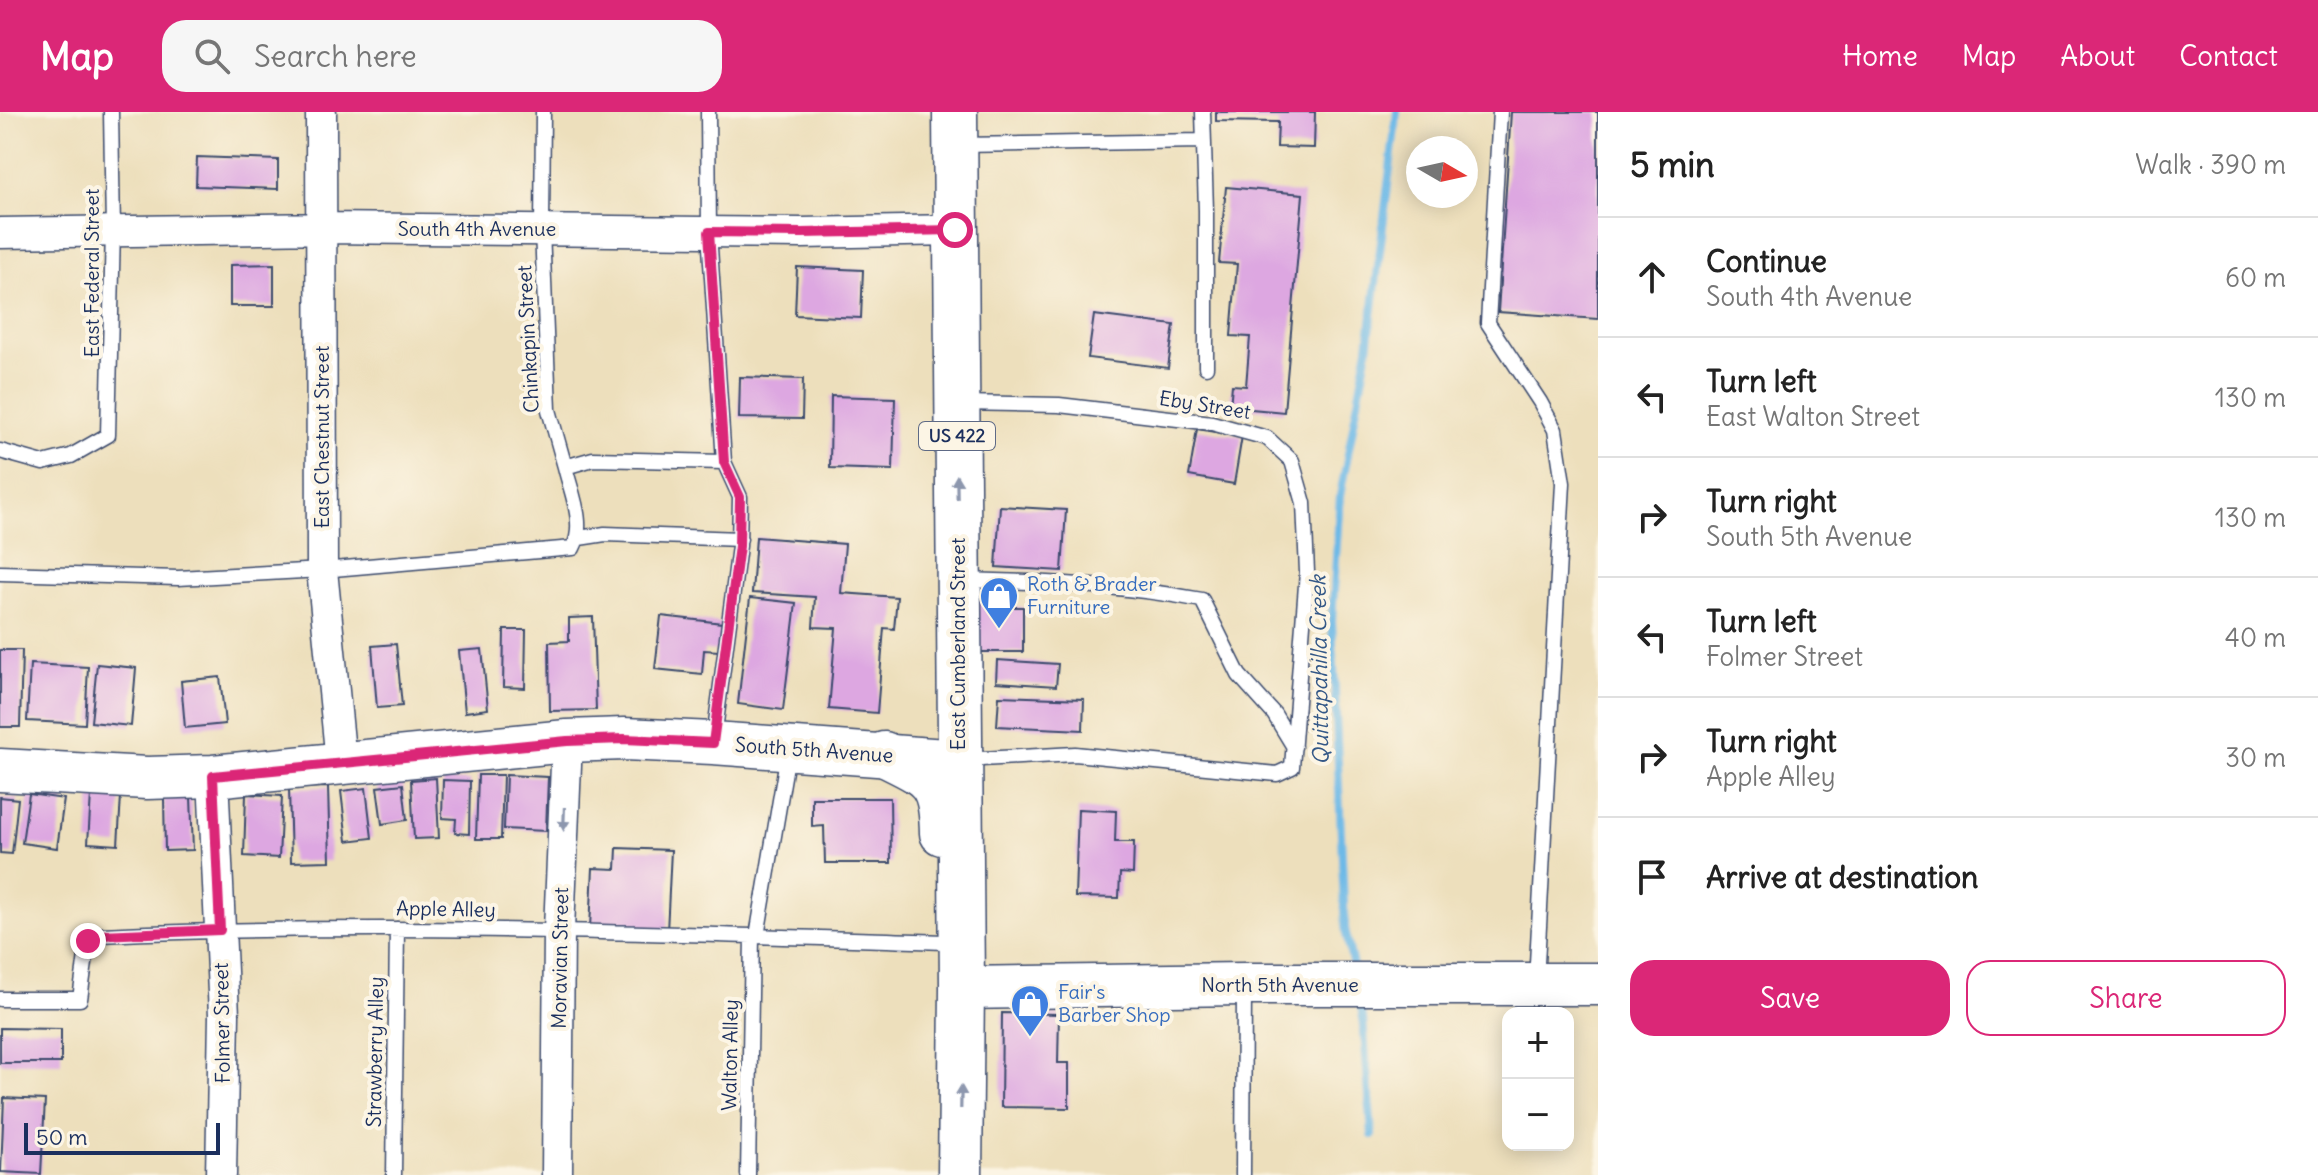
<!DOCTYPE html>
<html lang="en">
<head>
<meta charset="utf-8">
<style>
  body { margin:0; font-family:Delius,sans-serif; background:#f6f6f6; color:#222 }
  .controls { position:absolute; right:24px; bottom:24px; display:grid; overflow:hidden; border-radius:16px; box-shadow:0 4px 20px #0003 }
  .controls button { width:72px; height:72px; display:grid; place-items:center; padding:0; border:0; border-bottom:2px solid #e0e0e0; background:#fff; color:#222; font:40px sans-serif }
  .compass { position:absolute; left:1406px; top:24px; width:72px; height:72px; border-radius:50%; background:#fff; box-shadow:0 4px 20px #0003; rotate:99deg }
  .scale { position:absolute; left:24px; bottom:20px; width:196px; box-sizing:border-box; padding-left:8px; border:4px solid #1b2f5e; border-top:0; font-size:22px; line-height:28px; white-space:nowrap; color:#1b2f5e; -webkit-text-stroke:6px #fcf5e5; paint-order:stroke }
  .stop { position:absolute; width:24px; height:24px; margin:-18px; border:6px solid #db2777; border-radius:50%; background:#fff }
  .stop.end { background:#db2777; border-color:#fff; box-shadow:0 2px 8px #0008 }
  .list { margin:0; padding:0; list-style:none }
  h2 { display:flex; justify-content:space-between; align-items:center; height:104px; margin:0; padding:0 32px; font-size:34px }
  h2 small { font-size:26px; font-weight:400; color:#767676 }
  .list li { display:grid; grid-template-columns:52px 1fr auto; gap:24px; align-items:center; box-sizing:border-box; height:120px; padding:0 32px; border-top:2px solid #e0e0e0 }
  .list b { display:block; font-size:30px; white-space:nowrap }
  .list p { margin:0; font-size:26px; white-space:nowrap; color:#767676 }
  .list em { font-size:26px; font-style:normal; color:#767676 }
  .actions { display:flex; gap:16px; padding:24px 32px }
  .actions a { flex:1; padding:18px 0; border:2px solid #db2777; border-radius:24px; text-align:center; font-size:28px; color:#db2777 }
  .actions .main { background:#db2777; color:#fff }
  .icon { flex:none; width:44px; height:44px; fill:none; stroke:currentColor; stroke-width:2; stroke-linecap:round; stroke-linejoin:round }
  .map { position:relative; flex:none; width:1598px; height:1063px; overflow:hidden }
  header { display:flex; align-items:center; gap:48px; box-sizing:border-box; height:112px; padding:0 40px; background:#db2777; color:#fff }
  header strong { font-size:38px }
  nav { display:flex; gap:44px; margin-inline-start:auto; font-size:28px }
  .search { width:560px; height:72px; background:#f6f6f6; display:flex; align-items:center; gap:20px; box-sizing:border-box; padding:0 28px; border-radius:24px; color:#767676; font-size:30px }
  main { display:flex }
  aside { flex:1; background:#fff }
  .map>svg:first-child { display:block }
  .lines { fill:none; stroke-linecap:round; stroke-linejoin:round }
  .stream { stroke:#6db9e7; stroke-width:8 }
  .building { fill:#dda7e1 }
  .lane-casing { stroke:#3a496c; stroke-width:17 }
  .street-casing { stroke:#3a496c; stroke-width:33 }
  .secondary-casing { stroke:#3a496c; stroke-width:45 }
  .highway-casing { stroke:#3a496c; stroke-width:47 }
  .lane { stroke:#fff; stroke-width:14 }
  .street { stroke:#fff; stroke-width:30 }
  .secondary { stroke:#fff; stroke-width:42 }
  .highway { stroke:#fff; stroke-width:44 }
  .oneway { fill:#8d97ae }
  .route { stroke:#db2777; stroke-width:10 }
  .labels { text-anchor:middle; stroke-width:8; stroke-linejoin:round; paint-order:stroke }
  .shield { fill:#fcf5e5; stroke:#5e6a86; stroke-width:2 }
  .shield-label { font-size:18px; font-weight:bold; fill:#1b2f5e }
  .street-label { font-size:20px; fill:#1b2f5e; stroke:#fcf5e5 }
  .shop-label { font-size:20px; fill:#366cbe; stroke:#fcf5e5; text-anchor:start }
  .water-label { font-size:22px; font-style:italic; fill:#345887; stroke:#fcf5e5 }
</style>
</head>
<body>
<header>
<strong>Map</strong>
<div class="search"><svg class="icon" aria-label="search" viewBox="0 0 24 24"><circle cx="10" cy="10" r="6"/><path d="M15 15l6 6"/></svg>Search here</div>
<nav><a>Home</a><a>Map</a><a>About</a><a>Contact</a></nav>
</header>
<main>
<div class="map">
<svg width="1598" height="1063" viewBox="0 0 1598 1063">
  <rect width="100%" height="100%" fill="#fcf5e5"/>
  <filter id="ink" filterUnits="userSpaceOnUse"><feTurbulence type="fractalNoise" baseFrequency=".0125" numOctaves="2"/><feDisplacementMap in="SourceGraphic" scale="16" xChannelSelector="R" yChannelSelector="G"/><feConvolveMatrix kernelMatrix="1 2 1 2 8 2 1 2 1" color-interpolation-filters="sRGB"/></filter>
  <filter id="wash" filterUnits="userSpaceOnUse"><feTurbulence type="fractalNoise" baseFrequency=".006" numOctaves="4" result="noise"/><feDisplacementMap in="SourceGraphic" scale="32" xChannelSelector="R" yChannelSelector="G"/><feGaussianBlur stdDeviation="1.8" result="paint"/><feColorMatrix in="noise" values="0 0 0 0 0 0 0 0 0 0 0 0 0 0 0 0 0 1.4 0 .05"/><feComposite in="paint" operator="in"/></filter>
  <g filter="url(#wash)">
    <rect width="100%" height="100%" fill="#eddfbc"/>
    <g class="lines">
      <path class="stream" d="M1354,859L1345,817L1332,509L1340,384L1368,236L1397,0
        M1359,884L1363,906L1372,1023"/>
    </g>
    <g id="blocks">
      <path class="building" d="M1216,0H1315L1314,36L1277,35L1278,10L1216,9Z
        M1511,0H1598V207L1498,200Z
        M197,45L278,48V77L196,74Z
        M1226,75L1303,82L1284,300L1230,295L1232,273L1246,274L1250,225L1231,224L1237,152L1219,151Z
        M274,152V194H230V153Z
        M797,155L863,158L861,206L795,203Z
        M1094,203L1174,213L1168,256L1088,246Z
        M740,265L803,267L802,307L739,306Z
        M831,284L895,286L893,358L830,356Z
        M1197,317L1242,324L1234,372L1189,364Z
        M1000,394L1066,398L1062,459L996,455Z
        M756,425L845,432L841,481L897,485L894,517L884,516L877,601L829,597L836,516L813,515L815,485L752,481Z
        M976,472H1008V495H1023V540H976Z
        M750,486L796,491L783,598L738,592Z
        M661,504L722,511L719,539L704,538L702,562L655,557Z
        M593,505L596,598L550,599L549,530L569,529V506Z
        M504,518H526L525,576L503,575Z
        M396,532L402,594L377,596L372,534Z
        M482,537L488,597L465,600L459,539Z
        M0,538H22L20,615H0Z
        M997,548L1058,552L1056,574L996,570Z
        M30,552L88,555L85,612L27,609Z
        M97,552L136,556L131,614L91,610Z
        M220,565L225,612L185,616L181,569Z
        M999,584L1084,587L1083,618L997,614Z
        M478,663H503L501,727H476Z
        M506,663L548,665L546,719L504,717Z
        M436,666L439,726L414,727L411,668Z
        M443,668L470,669L469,722L455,721L456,707L442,706Z
        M403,672L407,708L382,712L377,675Z
        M328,675L330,749L291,750L289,676Z
        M366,676L372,726L347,729L341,679Z
        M29,682L64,687L57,736L22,731Z
        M246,682L282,684L279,746L244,744Z
        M91,683L121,684L118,733L88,731Z
        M0,685L18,687L12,742L0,741Z
        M191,685L193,738L165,739L164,686Z
        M812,686H890L891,751H825L824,714L812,715Z
        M1078,697L1116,699L1115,730H1134L1133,762L1120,761L1119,786L1075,785Z
        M617,736L671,738L667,820L590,816L593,756L616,757Z
        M1002,901L1059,902L1058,951H1069V996L1001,995Z
        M0,916L61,917V951H0Z
        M4,986L45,988L41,1062L1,1060Z"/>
    </g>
  </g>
  <g filter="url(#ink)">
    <use href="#blocks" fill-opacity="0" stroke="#3a496c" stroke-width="2"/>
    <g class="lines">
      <defs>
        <path id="lane" d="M543,0L542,117L549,298L565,355
          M708,0L709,120L724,350L740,385L739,434L714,626
          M1203,0L1206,99V255
          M1500,0L1488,211L1540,290L1555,318L1563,371L1536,870
          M959,33L1202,29
          M961,291L1059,293L1212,311L1267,326L1292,349L1304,391L1307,460L1292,655L1277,662L1075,642L963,648
          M0,339L43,351L71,344L108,323L113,118L111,0
          M579,426L605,422L740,427
          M0,461L178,466L322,458L573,436C586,413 571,380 565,355L593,347L724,350
          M962,468C1042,470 1123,473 1202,488L1239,563L1274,602L1294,635
          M757,824L788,641
          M0,887H80L88,829L101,823C382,810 662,821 943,830
          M394,1063L397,817
          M748,1063L752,824
          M1243,1063L1244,877"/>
        <path id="street" d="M321,0L322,458L341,650
          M0,121L322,116L802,121L955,118
          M213,664L224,903L221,1063
          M557,1063L559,818L567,629"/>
        <path id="secondary" d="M0,658L147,666L213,664L567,629L624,627L713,631L959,649
          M962,876L1244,872H1598"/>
        <path id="highway" d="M955,0L962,876L960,1063
          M884,642C930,665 941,667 942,721"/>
      </defs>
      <use href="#lane" class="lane-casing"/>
      <use href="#street" class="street-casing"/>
      <use href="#secondary" class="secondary-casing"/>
      <use href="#highway" class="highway-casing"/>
      <use href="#lane" class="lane"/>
      <use href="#street" class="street"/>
      <use href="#secondary" class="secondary"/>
      <use href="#highway" class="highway"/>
    </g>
    <defs><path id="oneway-solid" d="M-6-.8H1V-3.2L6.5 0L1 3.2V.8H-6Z" transform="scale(2)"/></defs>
    <g class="oneway">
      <use href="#oneway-solid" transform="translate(957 375) rotate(-91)"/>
      <use href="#oneway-solid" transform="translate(564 707) rotate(92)"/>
      <use href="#oneway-solid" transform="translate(961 985) rotate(-89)"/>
    </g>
  </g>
  <g class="lines" filter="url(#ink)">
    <path class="route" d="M88,829L101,823L220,818L213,664L567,629L624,627L713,631L739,434L740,385L724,350L709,120L802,121L955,118"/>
  </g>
  <defs>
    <symbol id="shop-pin" viewBox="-11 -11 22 30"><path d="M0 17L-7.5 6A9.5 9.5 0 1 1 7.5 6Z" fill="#3f7fe0" stroke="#fcf5e5"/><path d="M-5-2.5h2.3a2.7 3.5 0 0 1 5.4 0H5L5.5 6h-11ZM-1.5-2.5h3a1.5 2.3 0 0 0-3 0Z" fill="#fff"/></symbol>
  </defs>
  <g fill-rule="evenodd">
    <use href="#shop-pin" x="977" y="462" width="44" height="60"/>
    <use href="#shop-pin" x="1008" y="870" width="44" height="60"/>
  </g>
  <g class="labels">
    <rect class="shield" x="919" y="310" width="76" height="28" rx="6"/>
    <g class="shield-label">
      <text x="957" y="330">US 422</text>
    </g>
    <g class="street-label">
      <text x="477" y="124">South 4th Avenue</text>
      <text transform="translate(92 161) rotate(-90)" y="7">East Federal Street</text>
      <text transform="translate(528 227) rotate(-93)" y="7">Chinkapin Street</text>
      <text transform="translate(1205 293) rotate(9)" y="7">Eby Street</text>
      <text transform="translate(322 325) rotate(-90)" y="7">East Chestnut Street</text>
      <text transform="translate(958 532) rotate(-90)" y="7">East Cumberland Street</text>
      <text transform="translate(814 638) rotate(4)" y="7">South 5th Avenue</text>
      <text transform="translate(446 797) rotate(1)" y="7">Apple Alley</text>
      <text transform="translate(560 846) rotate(-89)" y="7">Moravian Street</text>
      <text x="1280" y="880">North 5th Avenue</text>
      <text transform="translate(222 911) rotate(-91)" y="7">Folmer Street</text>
      <text transform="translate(375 940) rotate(-89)" y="7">Strawberry Alley</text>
      <text transform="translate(730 943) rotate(-89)" y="7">Walton Alley</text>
    </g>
    <g class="shop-label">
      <text x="1027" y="479">Roth &amp; Brader<tspan x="1027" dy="23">Furniture</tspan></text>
      <text x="1058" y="887">Fair's<tspan x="1058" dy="23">Barber Shop</tspan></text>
    </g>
    <g class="water-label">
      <text transform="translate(1319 558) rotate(-91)" y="8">Quittapahilla Creek</text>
    </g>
  </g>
</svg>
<div class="controls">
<button>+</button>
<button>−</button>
</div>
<svg class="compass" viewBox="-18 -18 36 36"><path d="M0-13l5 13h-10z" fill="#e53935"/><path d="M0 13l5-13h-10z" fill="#767676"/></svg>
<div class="scale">50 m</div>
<div class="stop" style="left:955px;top:118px"></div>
<div class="stop end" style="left:88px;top:829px"></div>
</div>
<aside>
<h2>5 min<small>Walk · 390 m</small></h2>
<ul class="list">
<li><svg class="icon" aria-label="ahead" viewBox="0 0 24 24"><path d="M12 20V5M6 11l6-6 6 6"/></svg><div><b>Continue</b><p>South 4th Avenue</p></div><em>60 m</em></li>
<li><svg class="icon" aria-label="left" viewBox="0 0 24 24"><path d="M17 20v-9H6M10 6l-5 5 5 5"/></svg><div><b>Turn left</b><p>East Walton Street</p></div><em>130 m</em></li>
<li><svg class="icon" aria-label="right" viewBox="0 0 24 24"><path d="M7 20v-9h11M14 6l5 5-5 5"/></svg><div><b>Turn right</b><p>South 5th Avenue</p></div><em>130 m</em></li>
<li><svg class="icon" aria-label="left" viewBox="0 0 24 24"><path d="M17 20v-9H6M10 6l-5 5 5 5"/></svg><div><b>Turn left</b><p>Folmer Street</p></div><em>40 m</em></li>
<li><svg class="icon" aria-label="right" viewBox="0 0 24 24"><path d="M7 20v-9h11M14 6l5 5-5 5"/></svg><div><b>Turn right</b><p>Apple Alley</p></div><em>30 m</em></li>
<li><svg class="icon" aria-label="arrive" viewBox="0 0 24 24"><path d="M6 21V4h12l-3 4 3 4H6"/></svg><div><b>Arrive at destination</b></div></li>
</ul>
<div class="actions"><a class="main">Save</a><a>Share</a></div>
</aside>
</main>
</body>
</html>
